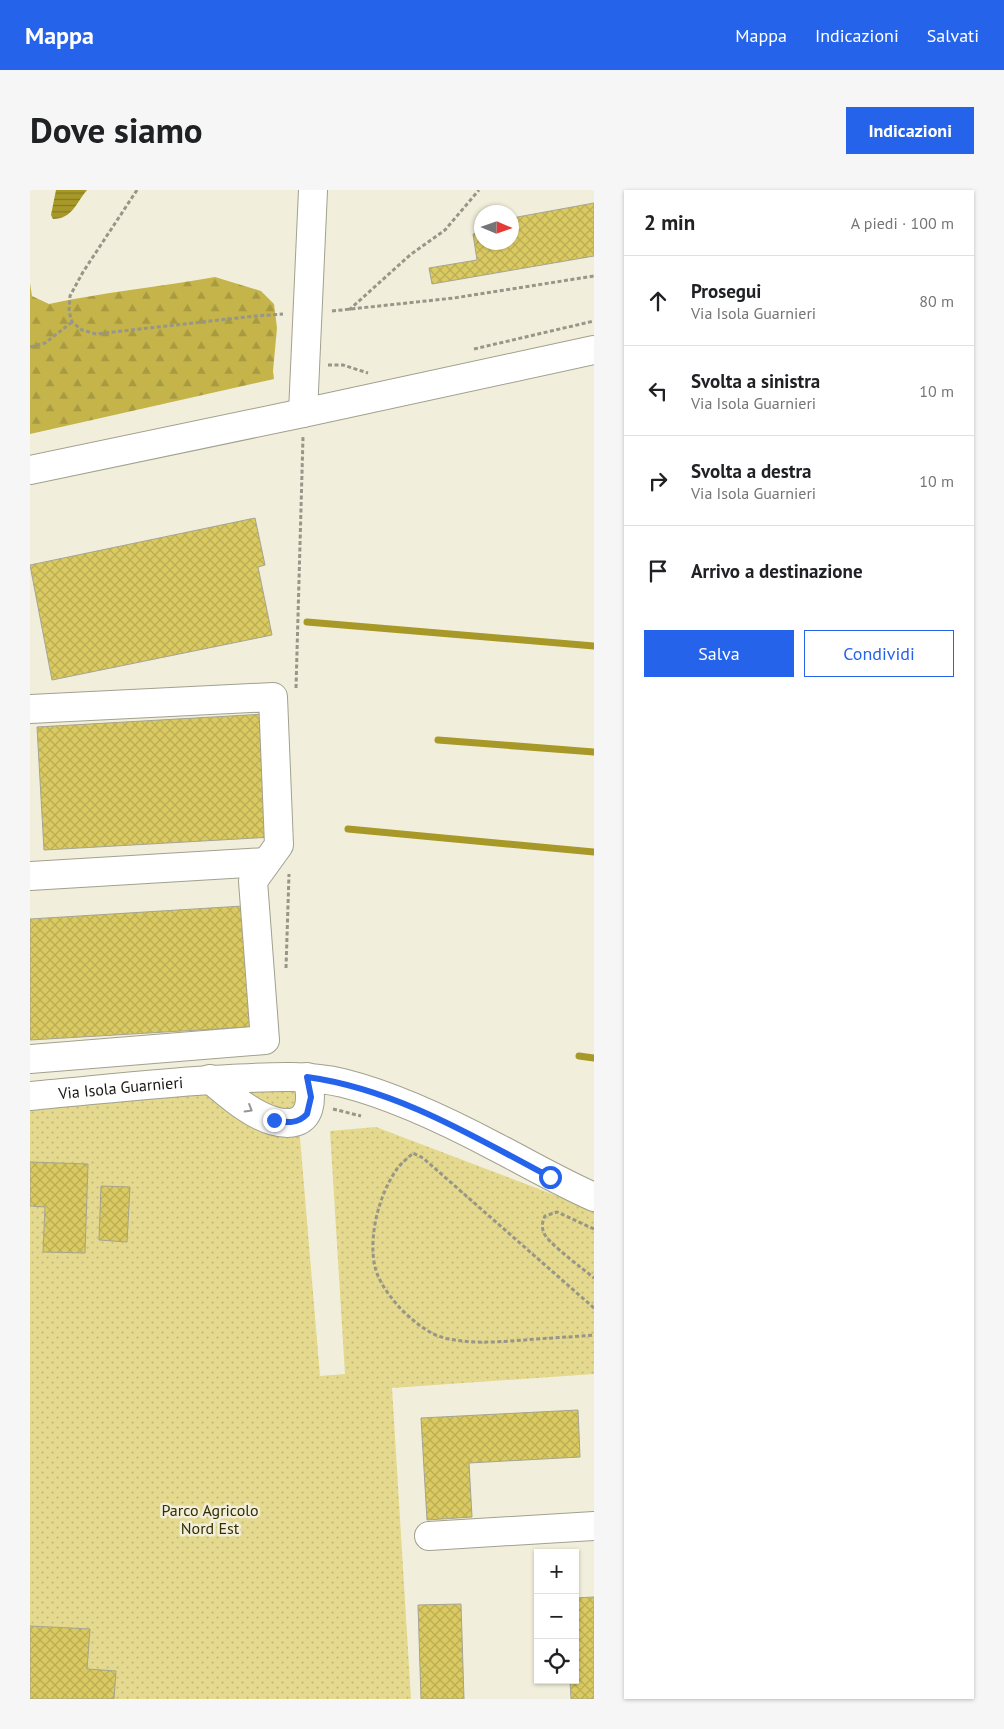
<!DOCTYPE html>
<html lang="it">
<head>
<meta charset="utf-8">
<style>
  body { margin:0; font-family:"PT Sans",sans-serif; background:#f6f6f6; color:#202124 }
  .controls { position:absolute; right:15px; bottom:15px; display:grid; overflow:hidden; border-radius:0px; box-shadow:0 1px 4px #0004 }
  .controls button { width:45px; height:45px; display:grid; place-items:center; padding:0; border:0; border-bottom:1px solid #e0e0e0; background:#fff; color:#202124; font:25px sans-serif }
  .compass { position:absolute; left:444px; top:15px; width:45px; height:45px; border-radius:50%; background:#fff; box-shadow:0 1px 4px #0004; rotate:92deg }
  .stop { position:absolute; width:15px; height:15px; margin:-11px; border:4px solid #2563eb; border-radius:50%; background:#fff }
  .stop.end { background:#2563eb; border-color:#fff; box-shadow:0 1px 5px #0008 }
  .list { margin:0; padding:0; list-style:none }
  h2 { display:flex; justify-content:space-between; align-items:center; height:65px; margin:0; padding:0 20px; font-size:21px }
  h2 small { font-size:16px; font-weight:400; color:#757577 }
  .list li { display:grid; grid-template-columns:32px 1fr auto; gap:15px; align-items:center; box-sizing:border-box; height:90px; padding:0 20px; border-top:1px solid #e0e0e0 }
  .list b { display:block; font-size:19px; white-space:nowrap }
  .list p { margin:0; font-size:16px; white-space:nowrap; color:#757577 }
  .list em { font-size:16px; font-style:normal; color:#757577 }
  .actions { display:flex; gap:10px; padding:15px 20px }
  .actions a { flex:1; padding:11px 0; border:1px solid #2563eb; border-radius:0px; text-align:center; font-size:18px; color:#2563eb }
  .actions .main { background:#2563eb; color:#fff }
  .icon { flex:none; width:28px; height:28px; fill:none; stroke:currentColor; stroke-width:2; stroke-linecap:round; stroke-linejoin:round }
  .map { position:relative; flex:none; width:564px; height:1509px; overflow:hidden; border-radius:0px }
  header { display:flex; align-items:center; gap:30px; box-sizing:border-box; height:70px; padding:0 25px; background:#2563eb; color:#fff }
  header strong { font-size:24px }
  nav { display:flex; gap:28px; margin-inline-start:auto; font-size:18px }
  .intro { display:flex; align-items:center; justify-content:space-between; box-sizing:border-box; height:120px; padding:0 30px }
  h1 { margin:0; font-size:35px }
  .button { padding:12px 22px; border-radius:0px; background:#2563eb; color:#fff; font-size:18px; font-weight:700 }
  main { display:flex; gap:30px; padding:0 30px }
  aside { flex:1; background:#fff; border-radius:0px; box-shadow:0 1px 4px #0004 }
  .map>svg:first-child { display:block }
  .forest { fill:url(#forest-firs) }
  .park { fill:url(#park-dots) }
  .water { fill:url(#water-rules) }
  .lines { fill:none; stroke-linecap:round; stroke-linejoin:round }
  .stream { stroke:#a79828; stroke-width:7 }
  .building { fill:url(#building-cross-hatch); stroke:#a6a492 }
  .minor-casing { stroke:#a2a08e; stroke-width:30 }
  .major-casing { stroke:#a2a08e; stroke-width:30 }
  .path { stroke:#979688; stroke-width:3; stroke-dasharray:4 2.5; stroke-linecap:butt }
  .minor { stroke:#fff; stroke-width:28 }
  .major { stroke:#fff; stroke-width:28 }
  .oneway { stroke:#979794 }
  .route { stroke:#2563eb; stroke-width:6 }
  .labels { text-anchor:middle; stroke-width:5; stroke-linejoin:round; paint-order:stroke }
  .street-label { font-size:16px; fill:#181711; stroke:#f1efdb }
  .park-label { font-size:16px; fill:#352e00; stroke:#f1efdb }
</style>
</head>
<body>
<header>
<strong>Mappa</strong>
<nav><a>Mappa</a><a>Indicazioni</a><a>Salvati</a></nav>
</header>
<div class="intro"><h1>Dove siamo</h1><a class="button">Indicazioni</a></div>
<main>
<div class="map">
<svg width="564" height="1509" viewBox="0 0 564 1509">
  <defs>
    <pattern id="forest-firs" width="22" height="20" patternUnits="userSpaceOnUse" patternTransform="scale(1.25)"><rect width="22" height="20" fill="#c4b44a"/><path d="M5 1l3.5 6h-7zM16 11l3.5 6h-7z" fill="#a89a40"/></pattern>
    <pattern id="park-dots" width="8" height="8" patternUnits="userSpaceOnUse" patternTransform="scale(1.25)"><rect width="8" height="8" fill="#e4d98e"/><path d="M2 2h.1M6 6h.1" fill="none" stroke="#c3ba79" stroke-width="1.8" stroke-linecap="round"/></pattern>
    <pattern id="water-rules" width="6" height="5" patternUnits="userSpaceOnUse" patternTransform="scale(1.25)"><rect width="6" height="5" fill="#a79828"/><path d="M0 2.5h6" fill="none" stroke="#877b21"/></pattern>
    <pattern id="building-cross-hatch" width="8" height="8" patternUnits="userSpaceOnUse" patternTransform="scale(1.25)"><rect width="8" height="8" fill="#daca61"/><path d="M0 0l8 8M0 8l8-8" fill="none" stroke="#baad53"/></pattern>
  </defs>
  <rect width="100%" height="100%" fill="#f1efdb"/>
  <path class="forest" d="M185,87L231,101L244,114L247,138L243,181L244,189L0,244V93L2,106L19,114C74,102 130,97 185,87Z"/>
  <path class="park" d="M265,888L290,1186L315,1184L300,941L346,937L564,1020V1184L362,1198L381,1509H0V915Z"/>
  <path class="water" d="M26,0H57C46,13 42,29 23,29L21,25Z"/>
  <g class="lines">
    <path class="stream" d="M277,432L564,456
      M408,550L564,562
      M318,639L564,662
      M549,866L564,868"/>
  </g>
  <path class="building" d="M564,13V66L402,94L399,78L447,70L443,44L452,42V52H482V28Z
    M225,328L235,375L228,377L242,445L22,490L0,375Z
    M236,524L243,647L14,660L7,537Z
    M213,716L220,837L0,850V729Z
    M0,972L58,974L55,1063L13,1062L15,1017L0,1016Z
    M71,996L100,997L97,1052L69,1050Z
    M548,1220L550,1267L439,1273L442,1327L397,1330L391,1228Z
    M564,1407V1509H541L540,1490H545V1408Z
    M431,1414L434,1509H391L388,1415Z
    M0,1436L60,1439L57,1479L86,1481L84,1509H0Z"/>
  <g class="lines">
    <defs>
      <g id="minor">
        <path d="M273,223L283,0"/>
        <path d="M0,519L243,507L249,655L223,691L235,850L0,869"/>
        <path d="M0,686L236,672"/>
        <path d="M180,889C192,899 204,910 217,918C253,942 291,941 277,887"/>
        <path id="s1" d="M0,906C67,900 133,892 200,889C238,887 276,884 313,893C365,906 419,932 466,957C499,974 530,992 564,1007"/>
        <path d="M399,1346L564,1336"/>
      </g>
      <path id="major" d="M0,280L273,223L564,160"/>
    </defs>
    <use href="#minor" class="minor-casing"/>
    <use href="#major" class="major-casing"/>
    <path class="path" d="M107,0L53,82L40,106L39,121L42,132L52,140L66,144L225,126L253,124
      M319,120L380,65L415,40L449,0
      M302,121L424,108L564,86
      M0,157L15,153L42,132
      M444,159L564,131
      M298,175H313L338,183
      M266,498L273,247
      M256,778L259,684
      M303,919L331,926
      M564,1039L527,1022L515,1026C512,1032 511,1038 515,1045C522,1056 552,1078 564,1088
      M564,1118L393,968L383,963C378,968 371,973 367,979C349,1004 338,1047 345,1077C349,1093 361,1108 371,1119C382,1130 394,1140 408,1146C435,1155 467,1152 495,1150C518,1148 541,1147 564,1145"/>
    <use href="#minor" class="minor"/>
    <use href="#major" class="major"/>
  </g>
  <defs><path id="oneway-chevron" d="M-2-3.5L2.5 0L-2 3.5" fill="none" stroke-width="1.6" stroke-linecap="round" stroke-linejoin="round" transform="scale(1.25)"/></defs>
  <use class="oneway" href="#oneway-chevron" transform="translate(219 919) rotate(31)"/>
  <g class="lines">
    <path class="route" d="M244,930C257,933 268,934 277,924L281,907L277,887C365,899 443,946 520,987"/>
  </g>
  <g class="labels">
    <g class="street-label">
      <text dy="6" stroke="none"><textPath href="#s1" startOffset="91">Via Isola Guarnieri</textPath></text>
    </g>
    <g class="park-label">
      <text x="180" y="1326">Parco Agricolo<tspan x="180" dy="18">Nord Est</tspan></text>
    </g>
  </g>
</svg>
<div class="controls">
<button>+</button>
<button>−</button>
<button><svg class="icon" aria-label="locate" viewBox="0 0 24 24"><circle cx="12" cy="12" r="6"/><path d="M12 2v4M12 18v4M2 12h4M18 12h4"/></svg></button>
</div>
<svg class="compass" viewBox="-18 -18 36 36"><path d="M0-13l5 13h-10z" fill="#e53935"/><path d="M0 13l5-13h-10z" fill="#757577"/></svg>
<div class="stop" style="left:520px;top:987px"></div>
<div class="stop end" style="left:244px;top:930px"></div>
</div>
<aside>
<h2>2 min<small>A piedi · 100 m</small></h2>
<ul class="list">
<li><svg class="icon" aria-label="ahead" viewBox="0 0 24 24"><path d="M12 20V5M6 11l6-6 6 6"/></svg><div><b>Prosegui</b><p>Via Isola Guarnieri</p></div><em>80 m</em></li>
<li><svg class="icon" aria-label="left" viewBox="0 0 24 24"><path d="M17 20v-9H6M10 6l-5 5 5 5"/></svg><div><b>Svolta a sinistra</b><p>Via Isola Guarnieri</p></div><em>10 m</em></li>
<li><svg class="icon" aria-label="right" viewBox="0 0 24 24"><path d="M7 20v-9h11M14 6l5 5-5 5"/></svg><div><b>Svolta a destra</b><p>Via Isola Guarnieri</p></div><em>10 m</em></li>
<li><svg class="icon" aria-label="arrive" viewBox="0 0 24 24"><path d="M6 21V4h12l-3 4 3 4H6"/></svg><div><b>Arrivo a destinazione</b></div></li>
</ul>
<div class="actions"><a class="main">Salva</a><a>Condividi</a></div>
</aside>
</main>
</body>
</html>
